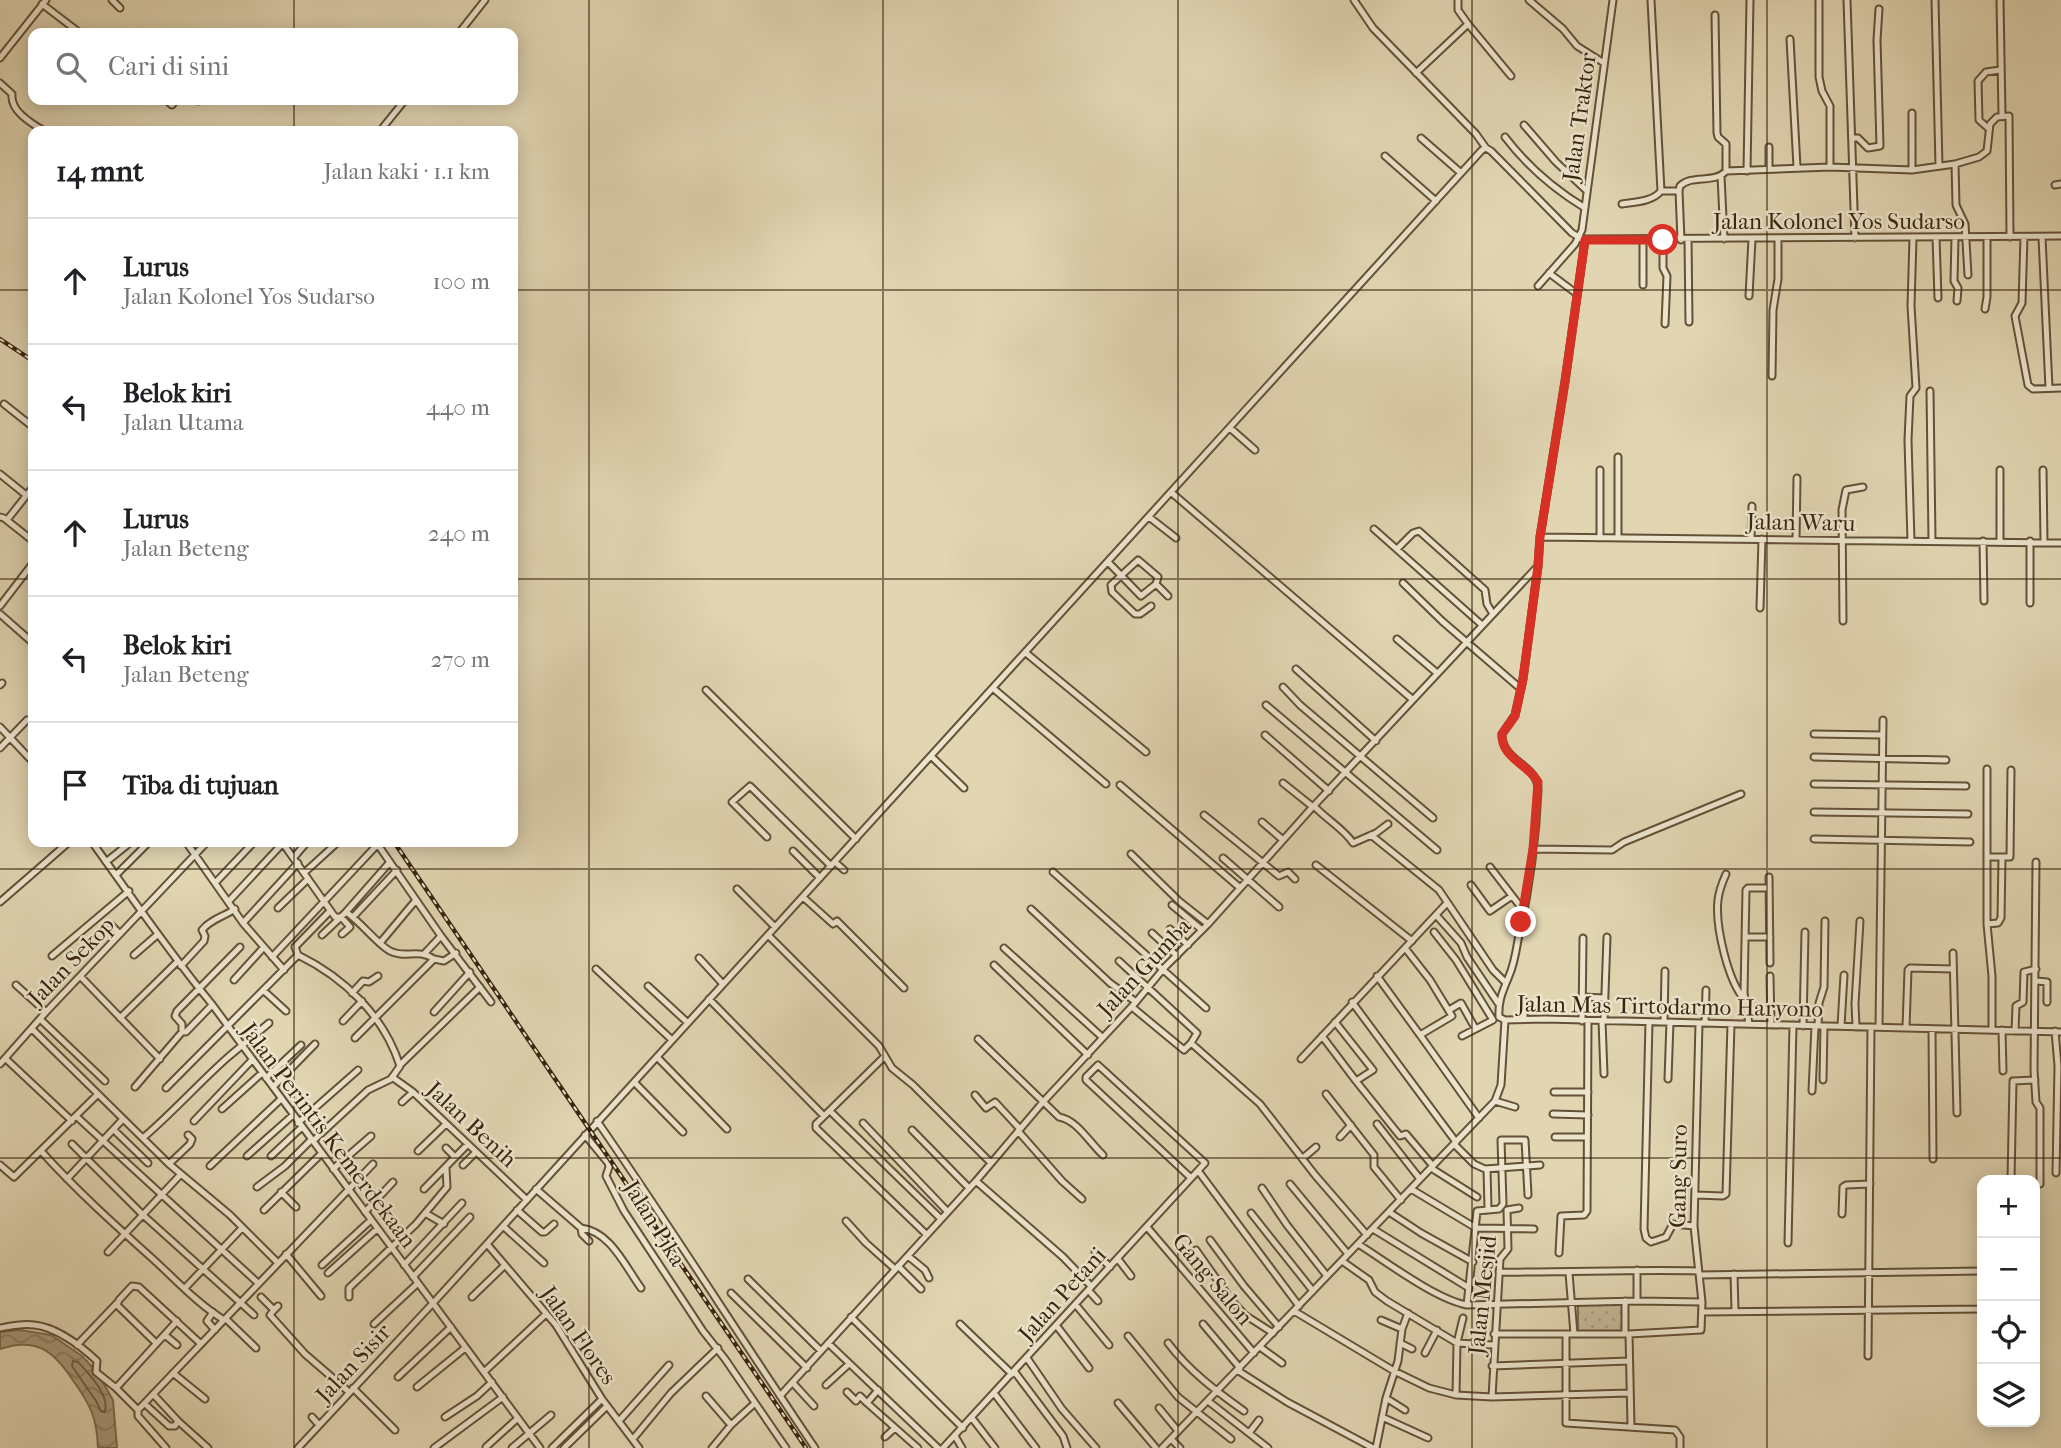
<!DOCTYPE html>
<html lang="id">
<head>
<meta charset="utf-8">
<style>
  body { margin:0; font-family:"IM FELL French Canon",serif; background:#f6f6f6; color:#202124 }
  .controls { position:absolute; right:21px; bottom:21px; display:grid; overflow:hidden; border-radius:14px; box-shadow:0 4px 18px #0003 }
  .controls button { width:63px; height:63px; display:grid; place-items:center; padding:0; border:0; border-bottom:2px solid #e0e0e0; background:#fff; color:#202124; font:35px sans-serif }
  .stop { position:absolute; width:21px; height:21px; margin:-16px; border:5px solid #d93025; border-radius:50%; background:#fff }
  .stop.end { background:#d93025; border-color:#fff; box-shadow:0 2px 7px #0008 }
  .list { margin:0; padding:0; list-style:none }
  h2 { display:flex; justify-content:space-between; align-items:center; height:91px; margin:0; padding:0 28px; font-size:30px }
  h2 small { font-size:23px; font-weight:400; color:#757577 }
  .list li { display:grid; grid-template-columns:46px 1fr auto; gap:21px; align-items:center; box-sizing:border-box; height:126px; padding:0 28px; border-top:2px solid #e0e0e0 }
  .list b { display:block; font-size:26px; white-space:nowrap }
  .list p { margin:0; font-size:23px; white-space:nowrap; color:#757577 }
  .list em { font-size:23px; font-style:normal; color:#757577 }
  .icon { flex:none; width:38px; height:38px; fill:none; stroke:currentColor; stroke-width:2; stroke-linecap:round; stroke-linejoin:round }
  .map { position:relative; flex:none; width:2061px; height:1448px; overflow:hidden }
  .search { position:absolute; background:#fff; box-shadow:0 4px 18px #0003; left:28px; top:28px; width:490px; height:77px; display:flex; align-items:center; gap:18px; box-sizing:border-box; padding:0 24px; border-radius:14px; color:#757577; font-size:26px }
  .panel { position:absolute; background:#fff; box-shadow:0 4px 18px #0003; left:28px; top:126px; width:490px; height:721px; border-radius:14px }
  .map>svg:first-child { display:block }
  .park { fill:url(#park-dots); stroke:#7e6e52; stroke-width:2 }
  .water { fill:url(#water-waves); stroke:#7c6b4f; stroke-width:2 }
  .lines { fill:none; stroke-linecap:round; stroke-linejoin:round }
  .shore { stroke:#705f44; stroke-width:2 }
  .minor-casing { stroke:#635137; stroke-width:9 }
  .minor { stroke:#ece4cd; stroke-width:5 }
  .rail-casing { stroke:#39250e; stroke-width:4.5 }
  .rail { stroke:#ece4cd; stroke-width:2; stroke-dasharray:5; stroke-linecap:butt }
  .route { stroke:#d93025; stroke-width:9 }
  .grid { fill:none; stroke:#39250e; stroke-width:2; stroke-opacity:0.55 }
  .labels { text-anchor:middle; stroke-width:5; stroke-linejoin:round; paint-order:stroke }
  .street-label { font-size:23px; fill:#39250e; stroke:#ece4cd }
</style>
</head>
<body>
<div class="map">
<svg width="2061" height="1448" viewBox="0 0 2061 1448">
  <defs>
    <pattern id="park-dots" width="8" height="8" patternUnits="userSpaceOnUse" patternTransform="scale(1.75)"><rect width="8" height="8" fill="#c4b796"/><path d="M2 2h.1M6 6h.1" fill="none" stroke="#a99d80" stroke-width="1.8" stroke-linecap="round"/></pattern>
    <pattern id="water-waves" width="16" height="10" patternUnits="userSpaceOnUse" patternTransform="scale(1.75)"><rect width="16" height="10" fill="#a8997a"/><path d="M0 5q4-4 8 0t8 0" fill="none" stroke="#8a7d62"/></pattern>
  </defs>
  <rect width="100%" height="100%" fill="#e1d5b2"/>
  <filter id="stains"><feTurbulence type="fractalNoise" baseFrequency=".00286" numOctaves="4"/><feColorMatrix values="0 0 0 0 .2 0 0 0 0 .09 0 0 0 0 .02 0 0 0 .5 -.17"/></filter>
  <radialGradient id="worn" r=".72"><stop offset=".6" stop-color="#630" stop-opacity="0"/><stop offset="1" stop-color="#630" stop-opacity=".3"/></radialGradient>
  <path class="park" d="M1623,1303L1624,1333H1578V1304Z"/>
  <path class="water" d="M20,1330L51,1335L82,1356L97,1372L113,1400L117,1448H98C97,1417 90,1404 72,1379C53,1350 35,1337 0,1349V1332Z"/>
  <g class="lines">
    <path class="shore" d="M73,1361L78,1362C89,1374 110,1395 105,1412L101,1411L96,1401L72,1366Z"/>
    <defs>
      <path id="minor" d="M112,0L120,8
        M1354,0L1373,28L1476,134L1486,148L1491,151L1572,233L1582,239L2061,236
        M1529,0L1563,29L1577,46L1604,63
        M1651,0L1661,191
        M1819,0V77L1822,91L1830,106V167
        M1847,0L1855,238
        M1935,0L1939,166
        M2000,0L2002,116
        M42,4L80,33
        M1715,15L1717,133L1718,137L1726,144V171
        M1468,24L1511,76
        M459,33L485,0
        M1790,39L1797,167
        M0,58L46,0
        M1416,73L1468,24L1458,10V0
        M0,83L12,94C10,111 31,123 44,131
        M166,100L172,105L176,100
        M196,100L198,101
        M1912,113V170
        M1524,125L1556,162L1587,191
        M1988,128L1979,120L1978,81L1986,72L2000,70
        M380,131L405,100
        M1505,137C1527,166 1554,189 1585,208
        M1421,138L1461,173
        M1852,138H1858L1868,148L1880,146L1877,40L1879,9
        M1769,147V169
        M1385,156L1436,201
        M1955,164L1979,157L1987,151L1990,124L1997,117L2009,116L2010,237
        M1747,171L1750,0
        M1721,176L1724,239
        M2055,185L2061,184
        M1622,204C1635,202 1652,202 1661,191H1679
        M1936,237L1938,298
        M1955,237L1954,281L1958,288L1957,301
        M2024,237L2022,303L2015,316L2028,385L2033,389L2061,388
        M2042,237L2049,388
        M1688,239L1689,322
        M1643,240V285
        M1663,240V268L1667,276L1665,324
        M1681,240L1679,191L1680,186C1692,174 1715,184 1726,171L1830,167L1912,170L1955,164L1956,205L1965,224L1968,275
        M1549,273L1577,294
        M1538,286L1575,244L1582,230L1613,0
        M1749,296L1752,239
        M1985,309L1987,297V237
        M1772,376L1773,310L1778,279V239
        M1930,391L1932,541
        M4,404L33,427
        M1230,428L1255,450
        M1600,470V538
        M2000,470V541
        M2043,470L2044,542
        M0,474L26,495
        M1172,493L1412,699
        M0,517L4,518L33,541
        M1149,517L1176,538
        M7,520L33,487
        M1374,529L1482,625
        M1540,537L2061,543
        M1618,538V457
        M1751,539L1752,506
        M1796,540L1797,478
        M1911,541L1908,440L1910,396L1916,388L1911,306L1913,238
        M1983,541L1984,601
        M1397,549L1413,533L1419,531L1485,590L1487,604L1493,614
        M1108,562L1141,596L1156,584L1168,596
        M1403,583L1442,621L1521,689
        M2030,603V541
        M0,606L33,563
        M1151,606L1140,614H1135L1112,592L1111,585L1138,560L1158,577L1156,584
        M1760,608L1762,539
        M0,614L33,643
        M1843,621L1842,510L1846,490L1863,487
        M1397,639L1437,673
        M1026,653L1146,752
        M1296,669L1376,741
        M0,685L2,683
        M1283,687L1300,705L1433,818
        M994,689L1106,784
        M706,690L856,839
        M1266,705L1437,850
        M0,727L33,762
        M1814,734L1882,735
        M1265,735L1329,791
        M0,748L27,720
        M932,757L964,788
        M1814,757L1946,760
        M1987,769V857
        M1283,783L1313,807
        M1814,784L1966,786
        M1120,785L1239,887
        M1314,806C1326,819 1345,830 1353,843L1376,833L1388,824
        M1814,812L1968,814
        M1204,815L1279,876L1288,872L1295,879
        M1262,822L1283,840
        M1371,835L1439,890L1493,970L1506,983
        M767,837L732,802L750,786L831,866
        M1814,839L1970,842
        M92,842C131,896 168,951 211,1003L540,1448
        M186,842L243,923L284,970
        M282,842L335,917H341L346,912C362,923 377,944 390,951C405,959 418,948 434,959L355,1038
        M376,842L441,936L491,1002
        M1533,849L1612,850L1624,842L1741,794
        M793,851L820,878
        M1131,854L1179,901L1208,924
        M295,856L307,842
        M2002,857H2010L2011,770
        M1223,858L1279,907
        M106,862L131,842
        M835,862L844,870
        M2036,862L2034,1070L2036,1102L2040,1108V1184
        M1316,865L1412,941
        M1490,867L1523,910
        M1053,872L1206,1008
        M304,873L338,842
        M1726,874C1722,883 1719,891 1718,900C1715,926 1728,982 1745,1000
        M116,875L149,842
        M1769,877L1770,963
        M216,882L254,842
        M1471,885L1490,911L1512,896
        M737,889L775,927
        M803,897L833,924L837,921L904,988
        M229,901L283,843
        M0,902L69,842
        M1172,905L1202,930
        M278,908L308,879
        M1031,909L1110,983L1136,1002
        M346,912L390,862
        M1436,915L1461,943L1467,957L1498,1003
        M353,917L397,870
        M243,923L298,863
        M1987,924V857H2002L2001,918L1998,923L1987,924L1992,976V1030
        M111,925L120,934
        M1170,929L1188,945
        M1434,932L1456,960L1493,1020
        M1152,933L1177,956
        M322,935L341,917L350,927L342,934
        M768,935L879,1046L892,1068L913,1085L991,1163
        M1745,937H1770
        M380,943L416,900
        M1004,948L1102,1037
        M1405,948L1430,980L1452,1016L1420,1035L1479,1118
        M425,953L441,936
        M1953,953L1957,1113
        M134,955L157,935
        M298,955C345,978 384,1016 400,1066L391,1079L368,1090L313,1141
        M298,955L295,947L330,911
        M52,956L129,891
        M272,957L377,845
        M699,958L723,984
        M434,959L444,961L456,953
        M1119,961L1197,1033L1191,1043L1260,1104L1315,1175L1367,1235
        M994,965L1088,1055
        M181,966L204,941L205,936L202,930C211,919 223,917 235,909
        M596,969L672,1040
        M1377,976L1420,1035
        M1770,976L1771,1025
        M81,977L160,1059
        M234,980L264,947
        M2037,981L2047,982V1002
        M16,985L46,1012
        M648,986L688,1023
        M263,990L286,1011
        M352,993L363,981L369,982L378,976
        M1583,997L1604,998
        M709,999L824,1116
        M1524,1001V1019
        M1352,1002L1456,1142
        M1132,1007L1184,1050L1191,1043
        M1449,1010L1461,1003L1475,1028
        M434,1012L470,972
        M120,1018L177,962
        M40,1019L105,1081
        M1505,1020L1499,1017C1498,1000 1503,991 1509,976C1514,965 1516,952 1518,940C1529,891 1536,839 1538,790C1539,765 1501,761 1502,734L1515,715L1523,679L1538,566L1540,537L1565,381L1585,240
        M1505,1020L1545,1019L2061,1032
        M343,1021L362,1001
        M1582,1021L1583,938
        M1602,1021L1604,1074
        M1604,1021L1607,937
        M1335,1022L1373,1070L1356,1081L1400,1136L1406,1134L1433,1166
        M1649,1022L1644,1229L1646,1238L1651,1242L1666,1237L1673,1224L1694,1226
        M1664,1022L1665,971
        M1705,1023L1706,990
        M1749,1024L1744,993L1746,890L1748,888H1769
        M1803,1026L1805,932
        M1818,1026L1819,1003L1824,987L1825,921
        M1841,1026L1844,975
        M1856,1027L1855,1004L1860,921
        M1879,1027L1883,720
        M1906,1028L1908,970L1910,968L1953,969
        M32,1029L169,1164L230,1215L277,1262
        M1932,1029L1933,1159
        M2002,1030L2003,1071
        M2015,1031L2016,1006L2023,1002L2024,972L2036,969
        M2055,1031L2058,1066L2056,1173
        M182,1032V1024L175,1016L177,1011L240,947
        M1322,1036L1356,1081
        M1462,1036L1493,1020
        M978,1039L1059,1117C1077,1120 1089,1142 1103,1155
        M657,1057L727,1129
        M884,1057L816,1124V1128L927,1235
        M6,1059L72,1121
        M1301,1059L1447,903
        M0,1064L46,1012L207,842
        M400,1065L480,987
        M392,1077L413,1092L527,1200
        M266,1078L301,1045
        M1668,1079L1670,1022
        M1823,1080L1824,1026
        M634,1082L683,1132
        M135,1087L182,1032H186L212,1005
        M273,1087L315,1044
        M166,1088L298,955
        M1812,1091L1815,1026
        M1554,1092H1588
        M1326,1094L1374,1155V1167L1401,1200
        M975,1095L986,1108L995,1102L1020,1129
        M1495,1101L1515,1107
        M402,1102L413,1092
        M222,1109L262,1073
        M830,1111L941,1219
        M1553,1114L1588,1115
        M76,1116L258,1283
        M194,1121L252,1060
        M597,1121C672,1229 742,1340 815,1448
        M298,1123L358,1070
        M863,1123L947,1211
        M1377,1124L1420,1179
        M114,1130L148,1163
        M912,1130L968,1187
        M1018,1131L1062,1181L1082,1199
        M585,1135L608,1163L609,1167L606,1176L624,1211L703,1331L725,1359L786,1448
        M144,1137C173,1112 199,1083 227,1058C241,1046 255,1035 269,1023
        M1340,1137L1351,1125
        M1555,1137H1587
        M72,1144L143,1215L254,1315
        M1454,1144L1474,1164L1485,1169L1540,1165
        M446,1148L455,1157
        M41,1151C76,1190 115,1225 154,1260C177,1281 198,1304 224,1320
        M418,1151L446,1124
        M247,1156L293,1115
        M271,1156L302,1127
        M1303,1158L1316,1147
        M169,1164L190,1144L192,1139L188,1135
        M0,1165L14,1177L97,1095
        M463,1165L476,1152
        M210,1166L281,1099
        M1431,1168L1477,1197
        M333,1169L371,1136
        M1487,1169L1488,1209
        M1199,1172L1299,1306
        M67,1179L123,1119
        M2011,1180L2013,1081L2035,1080
        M976,1181L1063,1257L1091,1286
        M1290,1184L1348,1254
        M257,1187L285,1166L311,1140
        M1262,1188L1287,1225L1327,1276
        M424,1189L468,1144
        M536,1189L581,1228C610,1231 625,1266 641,1288
        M1411,1189L1476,1228L1534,1229
        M281,1192L296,1207
        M1528,1195L1525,1140H1501L1503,1204L1499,1209L1477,1211L1467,1305L1637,1301L1702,1302
        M1696,1195L1723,1196L1726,1194L1731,1024
        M264,1210L322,1153
        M517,1210L542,1232H545L554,1224
        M365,1212L393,1182
        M1389,1212L1421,1233L1473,1262
        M425,1213L444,1224
        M1251,1213L1313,1291
        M1842,1214L1843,1187L1846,1185L1870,1184
        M846,1221L866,1243L895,1269
        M503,1226L544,1263
        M1147,1227L1254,1353
        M581,1228L582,1234L589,1241
        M1373,1229L1469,1288
        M1210,1240L1244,1286L1279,1327
        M1788,1243L1793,1025
        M487,1244L556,1325L602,1399L639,1448
        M1358,1244C1387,1262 1435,1299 1467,1305
        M1196,1250L1232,1301L1245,1315L1273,1333
        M108,1252L181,1174
        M1095,1252L1110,1267
        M1559,1253L1561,1216L1584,1215L1587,1211L1588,1021
        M286,1254L321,1296
        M908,1256L925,1270L929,1278
        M1118,1259L1131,1276
        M1342,1261L1369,1280L1375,1292L1387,1301L1457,1343L1493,1345
        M322,1265L371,1220
        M404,1265L462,1203
        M898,1266L921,1289
        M1637,1270V1301
        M1499,1272C1566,1273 1632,1269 1698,1271
        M328,1273L377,1229
        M1569,1273L1574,1334
        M1734,1274L1735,1311
        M1699,1275L1982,1271
        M413,1277L470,1217
        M748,1279L821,1351
        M185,1288L242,1228
        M1089,1291L1098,1301
        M731,1293L807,1368
        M261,1297L274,1310L278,1306
        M349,1297V1288L416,1224L437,1199L447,1187L446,1168
        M472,1297L505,1265
        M1625,1301V1333
        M1076,1305L1109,1345
        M274,1310L270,1315L305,1354L349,1392
        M1294,1311L1394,1371L1429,1388L1456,1395L1492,1397L1629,1393
        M213,1312L207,1321L215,1330
        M1702,1312L1979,1309L1982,1305
        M851,1317L963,1428
        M226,1319L256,1348
        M1381,1320L1402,1329
        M374,1324L418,1283
        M960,1324L1012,1374
        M1203,1324L1240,1368
        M1056,1325L1089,1368
        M0,1328C11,1326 23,1323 34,1325C56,1327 81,1346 97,1361L96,1372L116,1388L138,1410V1416L166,1448
        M1494,1334H1629L1701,1330L1702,1302L1694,1226L1699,1023
        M1566,1334V1423L1675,1430L1680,1437V1448
        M1629,1334L1631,1426
        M165,1335L177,1345
        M1128,1336L1178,1397L1231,1439
        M156,1343L117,1305L119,1300L132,1286L139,1287L201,1344
        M828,1343L938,1448
        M1168,1343C1189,1371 1216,1391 1244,1411
        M1400,1343L1412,1349
        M77,1345L117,1303
        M1260,1347L1282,1363
        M1425,1353L1437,1330
        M1868,1356L1871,1027
        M1027,1358L1062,1409L1096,1448
        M1492,1366L1629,1361
        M1237,1370L1287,1402L1373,1448
        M1014,1371L1063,1436L1067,1448
        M484,1372L546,1314
        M173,1373L205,1399
        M398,1377L451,1327
        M793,1383L814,1406
        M826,1385L849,1364
        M417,1387L465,1348
        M116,1388L177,1321
        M353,1388L395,1430
        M878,1390L867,1403L918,1448
        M847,1392L856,1401L860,1396L867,1403
        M994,1393L1036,1448
        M153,1394L178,1421L208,1448
        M1456,1395L1457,1343L1463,1318
        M706,1396L731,1425
        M780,1396L976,1181L1043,1102L1136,1002L1164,968L1208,924L1309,811L1538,566
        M1492,1397L1500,1259L1508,1249L1507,1210L1519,1208
        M1386,1398L1405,1410
        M1208,1401L1268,1448
        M1118,1403L1156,1448
        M145,1404L169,1426H175L178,1421
        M1159,1408L1178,1431
        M138,1410L373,1164
        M312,1417L319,1425
        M445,1417L477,1396L492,1382
        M1382,1417L1428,1438
        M972,1418L995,1448
        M619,1421L669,1365
        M1249,1433L1259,1420
        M955,1436L962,1448
        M885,1437L895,1428
        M633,1439L671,1393L718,1348
        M1171,1439L1180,1448
        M486,1447L518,1418
        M298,1448L434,1302L1482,150L1486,148
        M434,1448L503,1397
        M512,1448L551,1415
        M552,1448L602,1399
        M564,1448L607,1406
        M712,1448L731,1425L755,1403
        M943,1448L1205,1163L1098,1065L1086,1077V1080L1191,1178
        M1162,1448L1495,1101L1501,1085L1505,1020
        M1376,1448L1386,1398L1398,1361L1402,1329L1408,1313"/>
    </defs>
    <use href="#minor" class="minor-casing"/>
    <use href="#minor" class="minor"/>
    <defs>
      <path id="rail" d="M0,339L33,361
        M394,842L806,1448"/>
    </defs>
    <use href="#rail" class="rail-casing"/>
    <use href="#rail" class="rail"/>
  </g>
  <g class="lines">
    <path class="route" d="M1521,922L1533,849L1538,782C1528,764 1501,758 1502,734L1515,716L1523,679L1538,566L1540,537L1565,382L1585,240H1663"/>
  </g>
  <path class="grid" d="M294,0V33M589,0V1448M883,0V1448M1178,0V1448M1472,0V1448M1767,0V1448M294,100V131M0,290H33M513,290H2061M0,579H33M513,579H2061M294,842V1448M0,869H2061M0,1158H2061"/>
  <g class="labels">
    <g class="street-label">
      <text transform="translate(1579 117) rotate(-82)" y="8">Jalan Traktor</text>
      <text x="1839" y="229">Jalan Kolonel Yos Sudarso</text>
      <text transform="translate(1801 522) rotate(1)" y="8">Jalan Waru</text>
      <text transform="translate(71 961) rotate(-46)" y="8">Jalan Sekop</text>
      <text transform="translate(1144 967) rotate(-47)" y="8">Jalan Gumba</text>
      <text transform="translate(1670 1006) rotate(1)" y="8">Jalan Mas Tirtodarmo Haryono</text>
      <text transform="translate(472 1124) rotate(43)" y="8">Jalan Benih</text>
      <text transform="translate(329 1135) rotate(53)" y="8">Jalan Perintis Kemerdekaan</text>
      <text transform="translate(1678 1176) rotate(-89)" y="8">Gang Suro</text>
      <text transform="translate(655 1223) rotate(58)" y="8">Jalan Pjka</text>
      <text transform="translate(1213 1279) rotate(50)" y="8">Gang Salon</text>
      <text transform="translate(1062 1294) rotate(-48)" y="8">Jalan Petani</text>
      <text transform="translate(1482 1295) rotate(-84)" y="8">Jalan Mesjid</text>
      <text transform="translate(579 1335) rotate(55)" y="8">Jalan Flores</text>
      <text transform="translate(353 1363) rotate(-47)" y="8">Jalan Sisir</text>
    </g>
  </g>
  <rect width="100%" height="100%" filter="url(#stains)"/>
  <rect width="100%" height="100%" fill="url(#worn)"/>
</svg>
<div class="controls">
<button>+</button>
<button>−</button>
<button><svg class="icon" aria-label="locate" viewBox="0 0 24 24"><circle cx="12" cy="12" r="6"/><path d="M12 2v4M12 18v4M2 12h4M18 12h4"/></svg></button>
<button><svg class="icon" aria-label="layers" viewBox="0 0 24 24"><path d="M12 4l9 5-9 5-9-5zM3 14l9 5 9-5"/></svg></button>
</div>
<div class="stop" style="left:1663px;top:240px"></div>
<div class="stop end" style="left:1521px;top:922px"></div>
<div class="search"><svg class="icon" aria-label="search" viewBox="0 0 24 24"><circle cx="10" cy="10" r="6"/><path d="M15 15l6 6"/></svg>Cari di sini</div>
<section class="panel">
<h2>14 mnt<small>Jalan kaki · 1.1 km</small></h2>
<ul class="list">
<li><svg class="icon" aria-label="ahead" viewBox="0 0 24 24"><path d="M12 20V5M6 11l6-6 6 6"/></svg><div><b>Lurus</b><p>Jalan Kolonel Yos Sudarso</p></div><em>100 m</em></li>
<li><svg class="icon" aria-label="left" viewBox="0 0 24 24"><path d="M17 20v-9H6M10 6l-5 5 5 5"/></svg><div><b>Belok kiri</b><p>Jalan Utama</p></div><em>440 m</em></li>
<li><svg class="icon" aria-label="ahead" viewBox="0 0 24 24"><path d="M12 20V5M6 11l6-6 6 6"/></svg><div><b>Lurus</b><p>Jalan Beteng</p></div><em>240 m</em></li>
<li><svg class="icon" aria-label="left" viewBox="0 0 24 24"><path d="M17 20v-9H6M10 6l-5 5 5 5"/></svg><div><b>Belok kiri</b><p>Jalan Beteng</p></div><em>270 m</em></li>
<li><svg class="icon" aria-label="arrive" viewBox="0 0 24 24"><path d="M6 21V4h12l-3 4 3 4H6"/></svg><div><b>Tiba di tujuan</b></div></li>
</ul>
</section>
</div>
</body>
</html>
